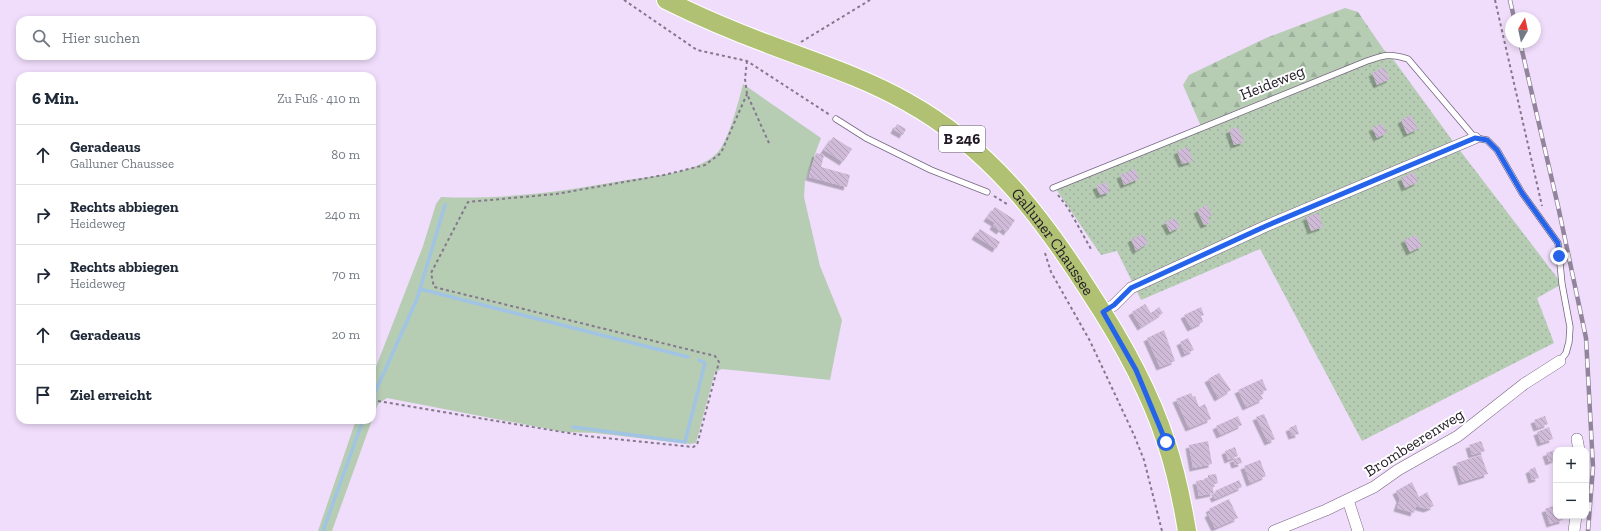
<!DOCTYPE html>
<html lang="de">
<head>
<meta charset="utf-8">
<style>
  body { margin:0; font-family:"Zilla Slab",serif; background:#f6f6f7; color:#1f2937 }
  .controls { position:absolute; right:12px; bottom:12px; display:grid; overflow:hidden; border-radius:8px; box-shadow:0 2px 6px #0003 }
  .controls button { width:36px; height:36px; display:grid; place-items:center; padding:0; border:0; border-bottom:1px solid #e0e1e3; background:#fff; color:#1f2937; font:20px sans-serif }
  .compass { position:absolute; left:1505px; top:12px; width:36px; height:36px; border-radius:50%; background:#fff; box-shadow:0 2px 6px #0003; rotate:9deg }
  .stop { position:absolute; width:12px; height:12px; margin:-9px; border:3px solid #2563eb; border-radius:50%; background:#fff }
  .stop.end { background:#2563eb; border-color:#fff; box-shadow:0 1px 4px #0008 }
  .list { margin:0; padding:0; list-style:none }
  h2 { display:flex; justify-content:space-between; align-items:center; height:52px; margin:0; padding:0 16px; font-size:17px }
  h2 small { font-size:13px; font-weight:400; color:#747a83 }
  .list li { display:grid; grid-template-columns:26px 1fr auto; gap:12px; align-items:center; box-sizing:border-box; height:60px; padding:0 16px; border-top:1px solid #e0e1e3 }
  .list b { display:block; font-size:15px; white-space:nowrap }
  .list p { margin:0; font-size:13px; white-space:nowrap; color:#747a83 }
  .list em { font-size:13px; font-style:normal; color:#747a83 }
  .icon { flex:none; width:22px; height:22px; fill:none; stroke:currentColor; stroke-width:2; stroke-linecap:round; stroke-linejoin:round }
  .map { position:relative; flex:none; width:1601px; height:531px; overflow:hidden }
  .search { position:absolute; background:#fff; box-shadow:0 2px 6px #0003; left:16px; top:16px; width:360px; height:44px; display:flex; align-items:center; gap:10px; box-sizing:border-box; padding:0 14px; border-radius:12px; color:#747a83; font-size:15px }
  .panel { position:absolute; background:#fff; box-shadow:0 2px 6px #0003; left:16px; top:72px; width:360px; height:352px; border-radius:12px }
  .map>svg:first-child { display:block }
  .grass { fill:#b6cdb4 }
  .forest { fill:url(#forest-firs) }
  .garden { fill:url(#garden-dots) }
  .lines { fill:none; stroke-linecap:round; stroke-linejoin:round }
  .stream { stroke:#a1c4e4; stroke-width:3.5 }
  .building { fill:url(#building-back-hatch); filter:url(#shadow) }
  .lane-casing { stroke:#75647f; stroke-width:7 }
  .street-casing { stroke:#75647f; stroke-width:12 }
  .primary-casing { stroke:#fff; stroke-width:20 }
  .path { stroke:#84778b; stroke-width:2; stroke-dasharray:3 3; stroke-linecap:butt }
  .lane { stroke:#fff; stroke-width:5.5 }
  .street { stroke:#fff; stroke-width:11 }
  .primary { stroke:#b0c173; stroke-width:18 }
  .rail-casing { stroke:#92859b; stroke-width:4.5 }
  .rail { stroke:#fff; stroke-width:3; stroke-dasharray:9; stroke-linecap:butt }
  .route { stroke:#2563eb; stroke-width:5 }
  .labels { text-anchor:middle; stroke-width:4; stroke-linejoin:round; paint-order:stroke }
  .shield { fill:#fff; stroke:#645f66; stroke-width:1 }
  .shield-label { font-size:15px; font-weight:bold; fill:#211a25 }
  .street-label { font-size:16px; fill:#211a25; stroke:#fff }
</style>
</head>
<body>
<div class="map">
<svg width="1601" height="531" viewBox="0 0 1601 531">
  <defs>
    <pattern id="forest-firs" width="22" height="20" patternUnits="userSpaceOnUse"><rect width="22" height="20" fill="#b6cdb4"/><path d="M5 1l3.5 6h-7zM16 11l3.5 6h-7z" fill="#9caf9b"/></pattern>
    <pattern id="garden-dots" width="8" height="8" patternUnits="userSpaceOnUse"><rect width="8" height="8" fill="#b6cdb4"/><path d="M2 2h.1M6 6h.1" fill="none" stroke="#9caf9b" stroke-width="1.8" stroke-linecap="round"/></pattern>
    <pattern id="building-back-hatch" width="6" height="6" patternUnits="userSpaceOnUse"><rect width="6" height="6" fill="#cfbad8"/><path d="M-1 5l2 2M0 0l6 6M5-1l2 2" fill="none" stroke="#b19fb9"/></pattern>
    <filter id="shadow"><feDropShadow dx="-3.5" dy="3.5" stdDeviation="0" flood-color="#0004"/></filter>
  </defs>
  <rect width="100%" height="100%" fill="#f0ddfc"/>
  <path class="grass" d="M743,84L821,138L805,181L804,197L820,266L842,320L830,380L722,369L715,372L696,443L690,444L595,433L564,432L387,398L378,404L372,420V377L423,246L436,204L441,197C504,200 565,191 627,180C654,176 696,173 716,154C728,144 739,100 743,84Z
    M356,420H372L332,531H318Z"/>
  <path class="forest" d="M1345,8L1358,12L1384,50L1390,55L1203,131L1183,85L1189,75L1266,38Z"/>
  <path class="garden" d="M1390,55L1452,140L1562,284L1537,298L1554,343L1362,441L1260,249L1141,300L1117,251L1101,255L1056,189Z"/>
  <g class="lines">
    <path class="stream" d="M420,289L688,357
      M372,399L417,299L445,205
      M573,427L685,442L705,363L699,360
      M323,531L363,420"/>
  </g>
  <path class="building" d="M1384,67L1390,79L1377,85L1372,73Z
    M1411,115L1418,129L1407,134L1401,120Z
    M897,124L906,129L903,135L894,130Z
    M1382,124L1387,133L1377,138L1372,128Z
    M1238,127L1244,142L1234,145L1229,130Z
    M833,137L852,149L843,162L824,150Z
    M1188,147L1193,161L1182,164L1177,151Z
    M816,153L824,155L821,167L850,175L847,187L809,177Z
    M1135,169L1139,179L1124,185L1120,175Z
    M1414,172L1418,182L1405,188L1401,178Z
    M1106,182L1110,192L1100,195L1096,186Z
    M1207,205L1212,215L1208,217L1210,223L1204,225L1197,210Z
    M995,207L1015,220L1007,232L1002,228L1000,231L993,226L995,223L987,218Z
    M1318,213L1323,227L1311,231L1306,217Z
    M1175,218L1180,227L1170,232L1165,222Z
    M980,229L1000,242L996,249L975,236Z
    M1143,234L1148,243L1136,251L1131,239Z
    M1416,235L1422,246L1410,252L1404,240Z
    M1145,304L1151,313L1159,307L1163,313L1141,327L1132,312Z
    M1201,307L1204,315L1201,316L1203,322L1191,328L1184,315Z
    M1164,330L1175,361L1160,367L1147,338Z
    M1188,338L1194,350L1185,354L1180,342Z
    M1219,373L1231,390L1218,398L1208,379Z
    M1262,379L1267,390L1260,393L1263,399L1246,407L1238,390Z
    M1191,393L1193,397L1195,396L1199,407L1205,404L1211,419L1189,428L1176,399Z
    M1264,414L1275,439L1268,442L1256,417Z
    M1238,416L1242,425L1220,435L1216,426Z
    M1545,416L1548,424L1537,428L1534,420Z
    M1296,425L1299,434L1292,436L1289,428Z
    M1549,427L1553,439L1541,443L1537,432Z
    M1208,441L1212,464L1193,468L1189,445Z
    M1481,441L1485,451L1472,455L1469,445Z
    M1235,447L1238,456L1228,460L1225,451Z
    M1555,450L1556,459L1549,462L1546,453Z
    M1481,455L1488,474L1462,482L1456,463Z
    M1240,457L1242,463L1235,465L1233,459Z
    M1260,460L1266,476L1250,483L1244,466Z
    M1535,467L1539,478L1532,480L1529,470Z
    M1216,474L1218,483L1212,485L1214,493L1199,496L1196,481L1208,479V475Z
    M1239,480L1242,487L1215,499L1213,495L1216,494L1215,491Z
    M1412,482L1419,497L1427,492L1434,506L1427,509L1416,506L1414,513L1397,508L1400,499L1396,491Z
    M1229,499L1238,518L1215,528L1208,514L1211,512L1209,509Z
    M1556,505V516H1562L1563,520L1550,524L1545,509Z"/>
  <g class="lines">
    <defs>
      <path id="lane" d="M836,119L866,138L931,170L987,192
        M1053,188L1367,61C1384,55 1390,53 1408,59L1475,138L1487,140L1497,150L1522,193L1558,243L1562,284L1570,327L1569,342L1566,353L1560,361"/>
      <path id="street" d="M1103,312L1114,305L1131,288L1266,226L1475,138
        M1577,439L1579,450
        M1348,500L1358,531
        M1274,531L1326,510L1374,487L1398,470L1458,436L1524,384L1560,361
        M1574,531L1576,516"/>
      <g id="primary">
        <path id="s1" d="M666,0C700,17 733,31 768,44C815,62 863,77 907,102C988,147 1040,214 1089,291C1120,338 1149,389 1166,442C1176,471 1182,501 1187,531"/>
      </g>
    </defs>
    <use href="#lane" class="lane-casing"/>
    <use href="#street" class="street-casing"/>
    <use href="#primary" class="primary-casing"/>
    <path class="path" d="M624,0L697,50L747,61L830,115
      M1495,0L1542,206
      M801,42L870,0
      M747,61L745,79L747,94L769,143
      M1058,195L1068,208L1091,249
      M994,196L1007,204
      M1045,253L1051,272L1090,341L1134,435L1144,460L1162,531
      M378,401L586,436L693,447L697,445L719,362L715,356L434,287L431,273L468,202L556,194L664,175L705,165L721,153L747,94"/>
    <use href="#lane" class="lane"/>
    <use href="#street" class="street"/>
    <use href="#primary" class="primary"/>
    <defs>
      <path id="rail" d="M1510,0L1514,18
        M1520,42L1558,206L1586,338L1593,467L1588,531"/>
    </defs>
    <use href="#rail" class="rail-casing"/>
    <use href="#rail" class="rail"/>
  </g>
  <g class="lines">
    <path class="route" d="M1166,442L1136,370L1103,312L1114,305L1131,288L1266,226L1475,138L1487,140L1497,150L1522,193L1558,243L1559,256"/>
  </g>
  <g class="labels">
    <rect class="shield" x="939" y="126" width="46" height="26" rx="3"/>
    <g class="shield-label">
      <text x="962" y="144">B 246</text>
    </g>
    <g class="street-label">
      <text transform="translate(1272 82) rotate(-22)" y="6">Heideweg</text>
      <text dy="6" stroke="none"><textPath href="#s1" startOffset="466">Galluner Chaussee</textPath></text>
      <text transform="translate(1414 442) rotate(-32)" y="6">Brombeerenweg</text>
    </g>
  </g>
</svg>
<div class="controls">
<button>+</button>
<button>−</button>
</div>
<svg class="compass" viewBox="-18 -18 36 36"><path d="M0-13l5 13h-10z" fill="#e53935"/><path d="M0 13l5-13h-10z" fill="#747a83"/></svg>
<div class="stop" style="left:1166px;top:442px"></div>
<div class="stop end" style="left:1559px;top:256px"></div>
<div class="search"><svg class="icon" aria-label="search" viewBox="0 0 24 24"><circle cx="10" cy="10" r="6"/><path d="M15 15l6 6"/></svg>Hier suchen</div>
<section class="panel">
<h2>6 Min.<small>Zu Fuß · 410 m</small></h2>
<ul class="list">
<li><svg class="icon" aria-label="ahead" viewBox="0 0 24 24"><path d="M12 20V5M6 11l6-6 6 6"/></svg><div><b>Geradeaus</b><p>Galluner Chaussee</p></div><em>80 m</em></li>
<li><svg class="icon" aria-label="right" viewBox="0 0 24 24"><path d="M7 20v-9h11M14 6l5 5-5 5"/></svg><div><b>Rechts abbiegen</b><p>Heideweg</p></div><em>240 m</em></li>
<li><svg class="icon" aria-label="right" viewBox="0 0 24 24"><path d="M7 20v-9h11M14 6l5 5-5 5"/></svg><div><b>Rechts abbiegen</b><p>Heideweg</p></div><em>70 m</em></li>
<li><svg class="icon" aria-label="ahead" viewBox="0 0 24 24"><path d="M12 20V5M6 11l6-6 6 6"/></svg><div><b>Geradeaus</b></div><em>20 m</em></li>
<li><svg class="icon" aria-label="arrive" viewBox="0 0 24 24"><path d="M6 21V4h12l-3 4 3 4H6"/></svg><div><b>Ziel erreicht</b></div></li>
</ul>
</section>
</div>
</body>
</html>
